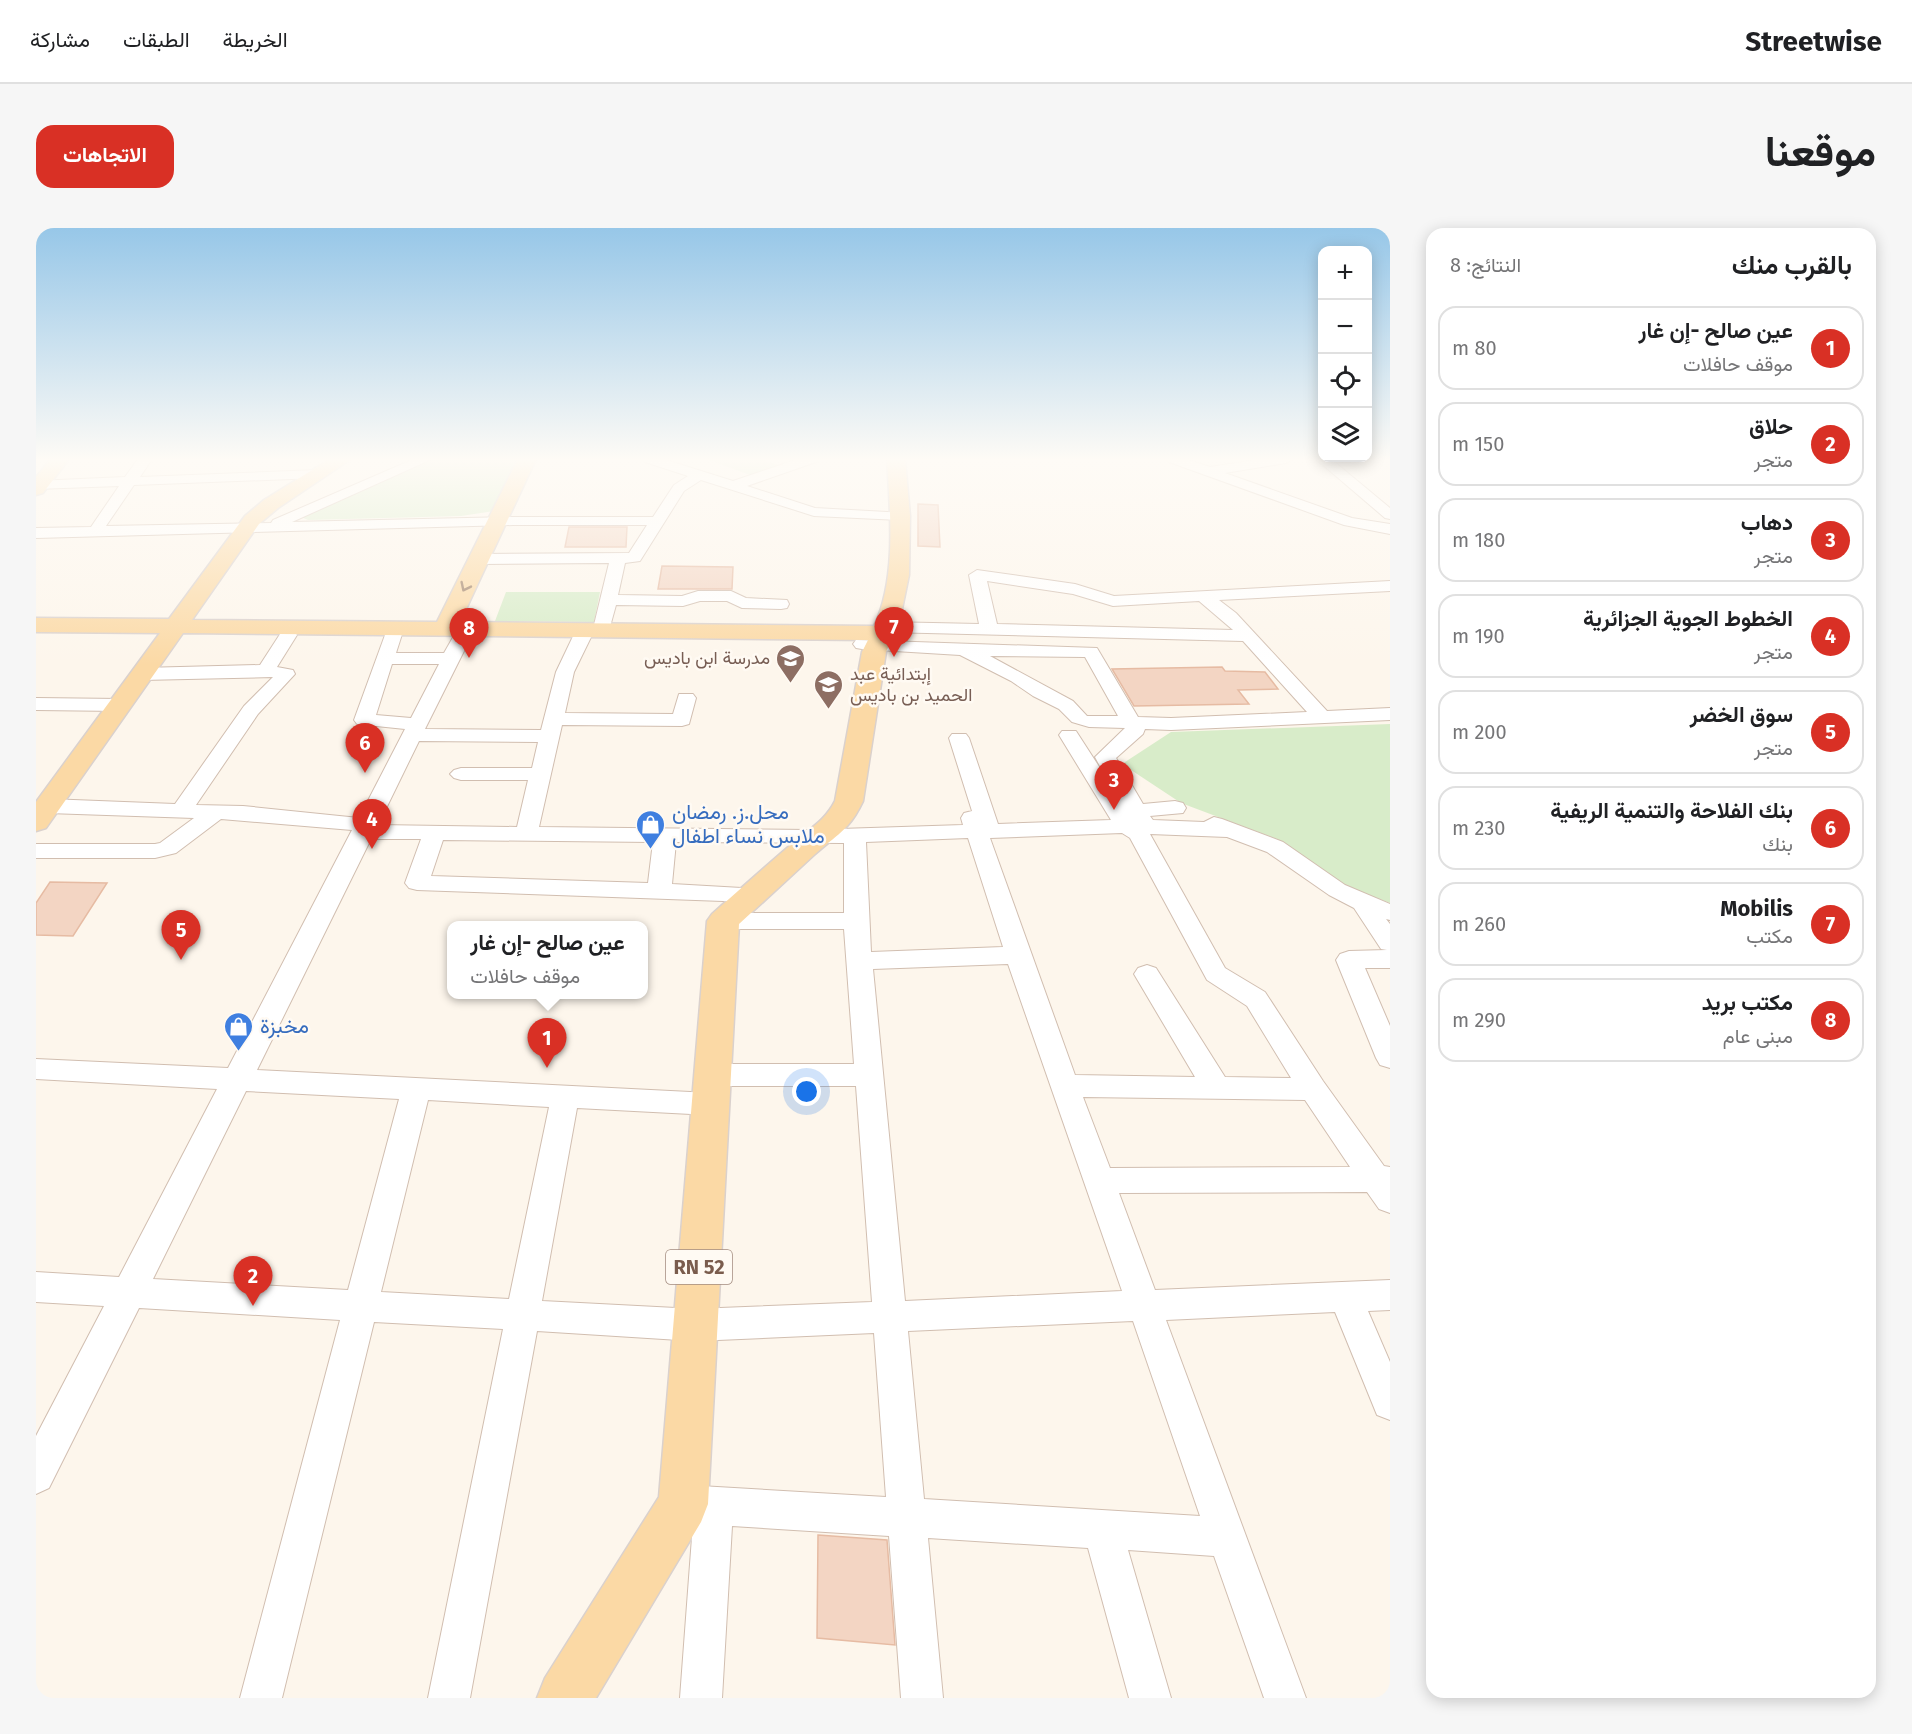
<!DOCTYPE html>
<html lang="ar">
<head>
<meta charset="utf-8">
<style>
  body { margin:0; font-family:"Fira Sans",Vazirmatn,sans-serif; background:#f6f6f6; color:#202124; direction:rtl }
  .controls { position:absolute; right:18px; top:18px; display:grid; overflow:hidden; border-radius:12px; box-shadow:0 3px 15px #0003 }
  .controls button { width:54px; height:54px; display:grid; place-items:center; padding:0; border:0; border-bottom:2px solid #e0e0e0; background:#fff; color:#202124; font:30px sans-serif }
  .you { position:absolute; left:771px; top:864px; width:21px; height:21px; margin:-15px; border:4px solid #fff; border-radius:50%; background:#1a73e8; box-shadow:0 0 0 9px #1a73e833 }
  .badge { display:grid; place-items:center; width:39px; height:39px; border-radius:50%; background:#d93025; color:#fff; font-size:20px; font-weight:700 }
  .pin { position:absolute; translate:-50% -50px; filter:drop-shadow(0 2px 3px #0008) }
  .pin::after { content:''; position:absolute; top:32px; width:21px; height:18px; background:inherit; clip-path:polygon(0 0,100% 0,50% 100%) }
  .popup { position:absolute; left:411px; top:693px; width:201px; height:78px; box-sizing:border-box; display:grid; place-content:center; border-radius:12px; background:#fff; filter:drop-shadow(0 2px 4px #0005); font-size:20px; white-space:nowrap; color:#757577 }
  .popup b { font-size:22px; color:#202124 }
  .popup::after { content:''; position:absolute; left:50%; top:100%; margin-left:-12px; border:12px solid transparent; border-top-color:#fff }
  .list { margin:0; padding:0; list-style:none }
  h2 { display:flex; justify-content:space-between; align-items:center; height:78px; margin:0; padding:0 24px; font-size:26px }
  h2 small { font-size:20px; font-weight:400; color:#757577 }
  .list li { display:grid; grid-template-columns:39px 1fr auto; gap:18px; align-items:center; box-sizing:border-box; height:84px; margin:0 12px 12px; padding:0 12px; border:2px solid #e0e0e0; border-radius:18px }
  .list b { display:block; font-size:22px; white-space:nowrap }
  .list p { margin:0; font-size:20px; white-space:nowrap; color:#757577 }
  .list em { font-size:20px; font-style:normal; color:#757577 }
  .icon { flex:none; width:33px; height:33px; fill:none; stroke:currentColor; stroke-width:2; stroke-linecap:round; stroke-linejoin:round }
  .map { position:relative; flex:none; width:1354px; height:1470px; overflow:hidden; direction:ltr; border-radius:18px }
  header { display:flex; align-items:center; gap:36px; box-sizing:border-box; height:84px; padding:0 30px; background:#fff; border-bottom:2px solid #e0e0e0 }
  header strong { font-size:28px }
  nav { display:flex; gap:33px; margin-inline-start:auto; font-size:21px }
  .intro { display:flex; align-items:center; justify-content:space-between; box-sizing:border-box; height:144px; padding:0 36px }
  h1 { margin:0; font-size:42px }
  .button { padding:15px 27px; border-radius:18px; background:#d93025; color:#fff; font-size:21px; font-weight:700 }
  main { display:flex; gap:36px; padding:0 36px }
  aside { flex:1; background:#fff; border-radius:18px; box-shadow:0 3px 15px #0003 }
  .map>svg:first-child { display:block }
  .green { fill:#d8ecc9 }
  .building { fill:#f3d5c3; stroke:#e6bba3; stroke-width:1.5 }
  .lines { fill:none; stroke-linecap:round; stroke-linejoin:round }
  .minor-casing { stroke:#d1beb0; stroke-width:2 }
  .major-casing { stroke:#dad1cd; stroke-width:3 }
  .minor { fill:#fff; fill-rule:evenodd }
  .major { fill:#fbd9a5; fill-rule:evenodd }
  .oneway { stroke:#a18267 }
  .labels { text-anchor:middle; stroke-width:5; stroke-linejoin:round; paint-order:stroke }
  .far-education-label { font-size:18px; fill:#785e54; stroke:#fffaf3; text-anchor:end }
  .shield { fill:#fffaf3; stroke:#a28b7f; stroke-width:1.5 }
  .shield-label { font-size:20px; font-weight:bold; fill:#7a5c4d }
  .shop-label { font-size:21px; fill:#366cbe; stroke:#fffaf3; text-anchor:start }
</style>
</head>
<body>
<header>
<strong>Streetwise</strong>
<nav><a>الخريطة</a><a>الطبقات</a><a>مشاركة</a></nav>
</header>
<div class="intro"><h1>موقعنا</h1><a class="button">الاتجاهات</a></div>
<main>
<aside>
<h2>بالقرب منك<small>النتائج: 8</small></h2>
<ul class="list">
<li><span class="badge">1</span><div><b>عين صالح -إن غار</b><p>موقف حافلات</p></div><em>80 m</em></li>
<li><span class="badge">2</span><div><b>حلاق</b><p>متجر</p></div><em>150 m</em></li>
<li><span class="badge">3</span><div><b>دهاب</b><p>متجر</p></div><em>180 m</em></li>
<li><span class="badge">4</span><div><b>الخطوط الجوية الجزائرية</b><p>متجر</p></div><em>190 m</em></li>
<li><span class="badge">5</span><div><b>سوق الخضر</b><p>متجر</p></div><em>200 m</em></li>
<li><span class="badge">6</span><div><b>بنك الفلاحة والتنمية الريفية</b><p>بنك</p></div><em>230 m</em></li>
<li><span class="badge">7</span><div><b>Mobilis</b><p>مكتب</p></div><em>260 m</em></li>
<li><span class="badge">8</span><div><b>مكتب بريد</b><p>مبنى عام</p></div><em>290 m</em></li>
</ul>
</aside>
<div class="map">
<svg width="1354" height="1470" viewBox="0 0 1354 1470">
  <rect width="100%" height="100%" fill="#fdf6ec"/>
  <path class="green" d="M399,231H482L458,283L425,288L272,292L265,289Z
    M670,231H725L745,238L717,248Z
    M470,364H564L558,394L459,393Z
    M1354,496V675L1309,658L1241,611L1145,575L1086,536L1135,504Z"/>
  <path class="building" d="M882,276L902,277L904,319L882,318Z
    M533,299H591L590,319H529Z
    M626,338L697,339L696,361H622Z
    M1186,439L1189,443L1229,444L1242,461L1202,462L1213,476L1098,478L1076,441Z
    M14,654L71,655L37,708L0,707V675Z
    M782,1307L851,1312L859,1417L781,1410Z"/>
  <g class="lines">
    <defs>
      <path id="minor" d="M102,231H116L104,249L281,242L288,246L281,250L98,257L70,298L235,295L237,292L378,231H396L256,294L477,289H617L638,257L652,248L609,234L607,231H627L697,253L762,231H782L780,234L711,258L779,280L869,285L871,288L864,292L778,288L665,252L648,263L604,333L589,335L582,367L646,368L662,363H695L710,370L751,372L753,376L751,380L745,381L706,380L691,373H664L647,378L580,377L572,406L566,407L558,403L538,444L529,485L637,486L643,466H657L660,470L653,496L646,498L526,497L503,599L773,602L927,597L925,590L928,585L936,583L913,510L916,506H930L933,510L962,596L1075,592L1023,507L1026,503H1040L1071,551L1059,529L1089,500L1053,499L1036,494L1023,481L997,468L975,453L924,427L826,421L820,420L817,416L820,412L1061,420L1102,489L1135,490L1271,484L1207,413L850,404L844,403L841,399L844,395L850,394L943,396L933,347L941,342L1039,356L1078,368L1354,353V363L1183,372L1200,385L1291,483L1354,480V492L1135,502L1109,501L1107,506L1080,530L1107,576L1139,573L1147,575L1150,580L1147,585L1114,588L1117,592L1168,594L1178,589L1186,591L1247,614L1309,657L1354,676V692L1350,691L1354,696V740H1329L1354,798V840L1344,837L1340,830L1300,732L1304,726L1313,723L1351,722L1345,721L1318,680L1293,667L1231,624L1191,609L1114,606L1189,740L1229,764L1287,853L1348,938L1354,939V985L1343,981L1331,964L1083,965L1119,1062L1354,1052V1082L1332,1083L1354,1134V1192L1341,1187L1299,1084L1130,1092L1270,1470H1228L1178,1328L1092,1322L1135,1470H1093L1052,1320L892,1310L907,1470H865L853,1308L696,1298L686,1470H644L657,1296L647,1295L633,1290L628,1276L633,1262L647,1257L850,1269L838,1105L659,1113L501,1103L434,1470H392L467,1101L338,1094L246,1470H204L304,1092L103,1080L13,1260L0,1266V1208L68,1078L0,1074V1044L83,1049L181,861L0,851V831L192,840L316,602L185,591L140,625L119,630H0V616H119L124,615L158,590L12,585L4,583L1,578L4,573L12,571L139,576L208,478L237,449L106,452L99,450L97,446L99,442L106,440L224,437L246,403H258L261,407L241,439L257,442L259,446L222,486L160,577L207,578L323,590L369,501L321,496L318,492L353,396H365L368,400L360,425H408L424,397H436L439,401L389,501L505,502L520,444L540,402L543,398L549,397L557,401L573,335L443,336L435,331L443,326L593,325L611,297H477L0,310V300L55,299L83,258L0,261V253L89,249ZM951,353L1037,366L1077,378L1163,373L1197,402L961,396ZM954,428L1049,429L1082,488H1051L1037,473ZM356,436H403L375,490L340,487ZM383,513L502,514L496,540H425L418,542L414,546L418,550L425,552H492L481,599L342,597ZM1086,605L1094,610L1171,752L1211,778L1255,850L1189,849L1120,740L1111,737L1102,740L1098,746L1159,849L1039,847L954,610ZM932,610L967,719L835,724L830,614ZM335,611H385L369,655L373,660L381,662L715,674L723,671L727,666L723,661L636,656L640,614L808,615V685H687L678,687L675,693L678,699L687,701H808L818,836H677L667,840L663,847L667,854L677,858H820L836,1074L659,1081L506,1073L541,880L674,887L684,884L688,876L684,868L674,865L221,842ZM407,612L617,614L612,655L395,648ZM972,736L1086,1063L869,1073L837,741ZM210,863L363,871L312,1062L117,1051ZM1047,869L1269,872L1314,939L1074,940ZM392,872L513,879L473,1071L345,1064ZM1097,1093L1164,1288L888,1271L872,1103Z
        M1131,231H1150L1174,239L1226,231H1257L1250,235L1189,245L1316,290L1354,296V306L1308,297L1133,234Z
        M1280,231H1295L1354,280V291L1349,290Z
        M0,470L84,471L91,473L94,477L91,481L84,483L0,482Z"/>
      <path id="major" d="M15,231H33L7,265L0,267V249Z
        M294,231H315L242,280L223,296L156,392L401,394L482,231H500L424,394L838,398C861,351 854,282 851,231H869L874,288L873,347L864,391L850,424L827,573C813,603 800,607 778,627C753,650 728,673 703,696L672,1276L665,1294L560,1470H501L509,1450L623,1269L671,693L676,686C703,662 730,638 757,615C773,601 789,593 799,573L826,424L832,412L147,405L10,600L0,603V574L124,405L0,404V390L133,391L209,288L228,272Z"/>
    </defs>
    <use href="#minor" class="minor-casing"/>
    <use href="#major" class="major-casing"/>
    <use href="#minor" class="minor"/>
    <use href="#major" class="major"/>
  </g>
  <defs><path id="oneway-chevron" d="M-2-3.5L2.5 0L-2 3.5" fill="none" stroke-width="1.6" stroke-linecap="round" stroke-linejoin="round" transform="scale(1.5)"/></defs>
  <use class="oneway" href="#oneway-chevron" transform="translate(429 359) rotate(116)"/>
  <linearGradient id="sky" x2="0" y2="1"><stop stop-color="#97c7e8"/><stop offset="0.53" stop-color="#fefbf6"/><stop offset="1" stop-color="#fefbf6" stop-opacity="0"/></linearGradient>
  <rect width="1354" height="437" fill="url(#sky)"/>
  <defs>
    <symbol id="school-pin" viewBox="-11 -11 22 30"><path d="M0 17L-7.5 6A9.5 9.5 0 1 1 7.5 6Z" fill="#8d6e63" stroke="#fffaf3"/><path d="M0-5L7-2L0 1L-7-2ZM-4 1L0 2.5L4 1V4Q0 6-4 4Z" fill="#fff"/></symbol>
    <symbol id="shop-pin" viewBox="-11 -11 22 30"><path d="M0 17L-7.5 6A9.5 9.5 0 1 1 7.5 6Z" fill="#3f7fe0" stroke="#fffaf3"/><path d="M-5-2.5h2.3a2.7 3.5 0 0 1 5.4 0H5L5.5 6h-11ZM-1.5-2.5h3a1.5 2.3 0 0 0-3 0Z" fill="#fff"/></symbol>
  </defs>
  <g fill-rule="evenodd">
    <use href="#school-pin" x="738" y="414" width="33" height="45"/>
    <use href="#school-pin" x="776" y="440" width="33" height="45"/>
    <use href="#shop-pin" x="598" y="580" width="33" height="45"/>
    <use href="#shop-pin" x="186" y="782" width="33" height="45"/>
  </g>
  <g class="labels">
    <g class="far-education-label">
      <text x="734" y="436">مدرسة ابن باديس</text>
      <text x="814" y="452" text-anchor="start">إبتدائية عبد<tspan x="814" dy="21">الحميد بن باديس</tspan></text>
    </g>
    <rect class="shield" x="630" y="1022" width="66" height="34" rx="4.5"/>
    <g class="shield-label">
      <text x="663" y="1046">RN 52</text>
    </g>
    <g class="shop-label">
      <text x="636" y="591">محل.ز. رمضان<tspan x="636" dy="24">ملابس نساء اطفال</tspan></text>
      <text x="224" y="805">مخبزة</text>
    </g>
  </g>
</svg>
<div class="controls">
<button>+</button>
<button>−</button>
<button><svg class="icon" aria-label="locate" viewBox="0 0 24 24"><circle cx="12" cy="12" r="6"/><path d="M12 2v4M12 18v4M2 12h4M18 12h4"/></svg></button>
<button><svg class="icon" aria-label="layers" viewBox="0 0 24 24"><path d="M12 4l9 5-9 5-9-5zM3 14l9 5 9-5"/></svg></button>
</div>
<div class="you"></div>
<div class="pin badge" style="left:511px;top:840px">1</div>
<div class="popup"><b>عين صالح -إن غار</b>موقف حافلات</div>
<div class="pin badge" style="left:217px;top:1078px">2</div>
<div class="pin badge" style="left:1078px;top:582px">3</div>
<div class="pin badge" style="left:336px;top:621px">4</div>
<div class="pin badge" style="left:145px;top:732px">5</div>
<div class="pin badge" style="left:329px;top:545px">6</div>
<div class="pin badge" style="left:858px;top:429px">7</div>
<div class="pin badge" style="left:433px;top:430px">8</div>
</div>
</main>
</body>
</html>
